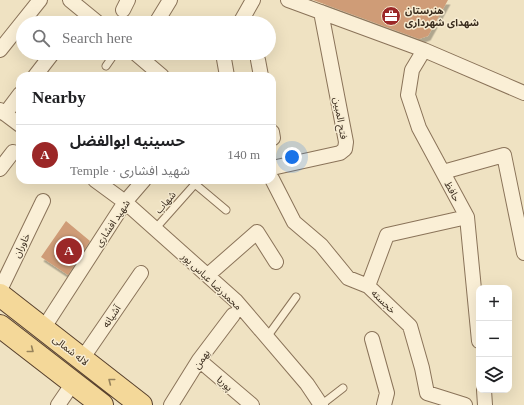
<!DOCTYPE html>
<html lang="en">
<head>
<meta charset="utf-8">
<style>
  body { margin:0; font-family:"Times New Roman","Noto Sans Arabic",serif; background:#f6f6f6; color:#202124 }
  .controls { position:absolute; right:12px; bottom:12px; display:grid; overflow:hidden; border-radius:8px; box-shadow:0 4px 16px #0002 }
  .controls button { width:36px; height:36px; display:grid; place-items:center; padding:0; border:0; border-bottom:1px solid #e0e0e0; background:#fff; color:#202124; font:20px sans-serif }
  .you { position:absolute; left:292px; top:157px; width:14px; height:14px; margin:-10px; border:3px solid #fff; border-radius:50%; background:#1a73e8; box-shadow:0 0 0 6px #1a73e833 }
  .badge { display:grid; place-items:center; width:26px; height:26px; border-radius:50%; background:#9b2727; color:#fff; font-size:13px; font-weight:700 }
  .pin { position:absolute; translate:-50% -50%; border:2px solid #fff; box-shadow:0 1px 4px #0006 }
  .list { margin:0; padding:0; list-style:none }
  h2 { display:flex; justify-content:space-between; align-items:center; height:52px; margin:0; padding:0 16px; font-size:17px }
  h2 small { font-size:13px; font-weight:400; color:#757577 }
  .list li { display:grid; grid-template-columns:26px 1fr auto; gap:12px; align-items:center; box-sizing:border-box; height:60px; padding:0 16px; border-top:1px solid #e0e0e0 }
  .list b { display:block; font-size:15px; white-space:nowrap }
  .list p { margin:0; font-size:13px; white-space:nowrap; color:#757577 }
  .list em { font-size:13px; font-style:normal; color:#757577 }
  .icon { flex:none; width:22px; height:22px; fill:none; stroke:currentColor; stroke-width:2; stroke-linecap:round; stroke-linejoin:round }
  .map { position:relative; flex:none; width:524px; height:405px; overflow:hidden }
  .search { position:absolute; background:#fff; box-shadow:0 4px 16px #0002; left:16px; top:16px; width:260px; height:44px; display:flex; align-items:center; gap:10px; box-sizing:border-box; padding:0 14px; border-radius:22px; color:#757577; font-size:15px }
  .panel { position:absolute; background:#fff; box-shadow:0 4px 16px #0002; left:16px; top:72px; width:260px; height:112px; border-radius:12px }
  .map>svg:first-child { display:block }
  .building { fill:#cf9c77; filter:url(#shadow) }
  .lines { fill:none; stroke-linecap:round; stroke-linejoin:round }
  .service-casing { stroke:#8a7359; stroke-width:9 }
  .minor-casing { stroke:#8a7359; stroke-width:16 }
  .primary-casing { stroke:#58412d; stroke-width:24 }
  .service { stroke:#faefd6; stroke-width:7 }
  .minor { stroke:#faefd6; stroke-width:14 }
  .primary { stroke:#f4d899; stroke-width:22 }
  .oneway { stroke:#96825b }
  .labels { text-anchor:middle; stroke-width:3; stroke-linejoin:round; paint-order:stroke }
  .poi-label { font-size:10px; font-weight:bold; fill:#392b1d; stroke:#f7ecd2; text-anchor:start }
  .street-label { font-size:10px; fill:#392b1d; stroke:#f7ecd2 }
</style>
</head>
<body>
<div class="map">
<svg width="524" height="405" viewBox="0 0 524 405">
  <defs>
    <filter id="shadow"><feDropShadow dx="2.5" dy="4.5" stdDeviation="0" flood-color="#0004"/></filter>
  </defs>
  <rect width="100%" height="100%" fill="#efe2c2"/>
  <path class="building" d="M313,0H448L428,36L419,39Z
    M66,221L90,241L68,275L41,257Z"/>
  <g class="lines">
    <defs>
      <path id="service" d="M106,66L115,53
        M155,229L195,184L226,210
        M267,337L296,297
        M321,405L343,388"/>
      <path id="minor" d="M70,0L98,23
        M288,0L424,50L524,93
        M123,10L128,0
        M156,23L170,0
        M240,23L253,0
        M0,50L40,0
        M424,50L412,70L408,95L419,128L467,217L479,341
        M135,53L162,76
        M225,53L224,59L227,76
        M258,60L261,76
        M35,76L52,54
        M0,110L20,125
        M5,114L20,94
        M272,132L273,138
        M272,168L340,153L345,149L346,142L321,12
        M0,169L13,152
        M443,172L504,155L524,253
        M272,179L294,222L321,245L348,278L368,286L410,326L422,368L427,393L465,405
        M95,180L125,202L236,301L307,384L321,405
        M208,275L257,232L276,262
        M368,286L387,235L467,217
        M0,290L43,201
        M43,329L125,202L144,180
        M372,339L387,393L384,405
        M82,359L141,273
        M199,360L252,405
        M484,390L485,405
        M58,405L73,383
        M171,405L199,360L233,315"/>
      <path id="primary" d="M0,295L141,405
        M0,326L102,405"/>
    </defs>
    <use href="#service" class="service-casing"/>
    <use href="#minor" class="minor-casing"/>
    <use href="#primary" class="primary-casing"/>
    <use href="#service" class="service"/>
    <use href="#minor" class="minor"/>
    <use href="#primary" class="primary"/>
  </g>
  <defs><path id="oneway-chevron" d="M-2-3.5L2.5 0L-2 3.5" fill="none" stroke-width="1.6" stroke-linecap="round" stroke-linejoin="round"/></defs>
  <g class="oneway">
    <use href="#oneway-chevron" transform="translate(31 350) rotate(38)"/>
    <use href="#oneway-chevron" transform="translate(111 381) rotate(-142)"/>
  </g>
  <defs>
    <symbol id="office-disc" viewBox="-11 -11 22 22"><circle r="9.5" fill="#9b2727" stroke="#f7ecd2"/><path d="M-6-3h4V-5.5h4V-3h4V5H-6ZM-1-4.5V-3h2v-1.5ZM-6 0V1H6V0Z" fill="#fff"/></symbol>
  </defs>
  <g fill-rule="evenodd">
    <use href="#office-disc" x="380" y="5" width="22" height="22"/>
  </g>
  <g class="labels">
    <g class="poi-label">
      <text x="405" y="14">هنرستان<tspan x="405" dy="12">شهدای شهرداری</tspan></text>
    </g>
    <g class="street-label">
      <text transform="translate(341 118) rotate(80)" y="4">فتح المبین</text>
      <text transform="translate(453 191) rotate(61)" y="4">حافظ</text>
      <text transform="translate(165 202) rotate(-49)" y="4">شهاب</text>
      <text transform="translate(112 223) rotate(-56)" y="4">شهید افشاری</text>
      <text transform="translate(21 245) rotate(-64)" y="4">خاوران</text>
      <text transform="translate(212 281) rotate(43)" y="4">محمدرضا عباس پور</text>
      <text transform="translate(384 301) rotate(44)" y="4">خجسته</text>
      <text transform="translate(111 316) rotate(-56)" y="4">آشیانه</text>
      <text transform="translate(71 350) rotate(38)" y="4">لاله شمالی</text>
      <text transform="translate(201 359) rotate(-55)" y="4">بهمن</text>
      <text transform="translate(225 383) rotate(41)" y="4">پوریا</text>
    </g>
  </g>
</svg>
<div class="controls">
<button>+</button>
<button>−</button>
<button><svg class="icon" aria-label="layers" viewBox="0 0 24 24"><path d="M12 4l9 5-9 5-9-5zM3 14l9 5 9-5"/></svg></button>
</div>
<div class="you"></div>
<div class="pin badge" style="left:69px;top:251px">A</div>
<div class="search"><svg class="icon" aria-label="search" viewBox="0 0 24 24"><circle cx="10" cy="10" r="6"/><path d="M15 15l6 6"/></svg>Search here</div>
<section class="panel">
<h2>Nearby<small></small></h2>
<ul class="list">
<li><span class="badge">A</span><div><b>حسینیه ابوالفضل</b><p>Temple · شهید افشاری</p></div><em>140 m</em></li>
</ul>
</section>
</div>
</body>
</html>
